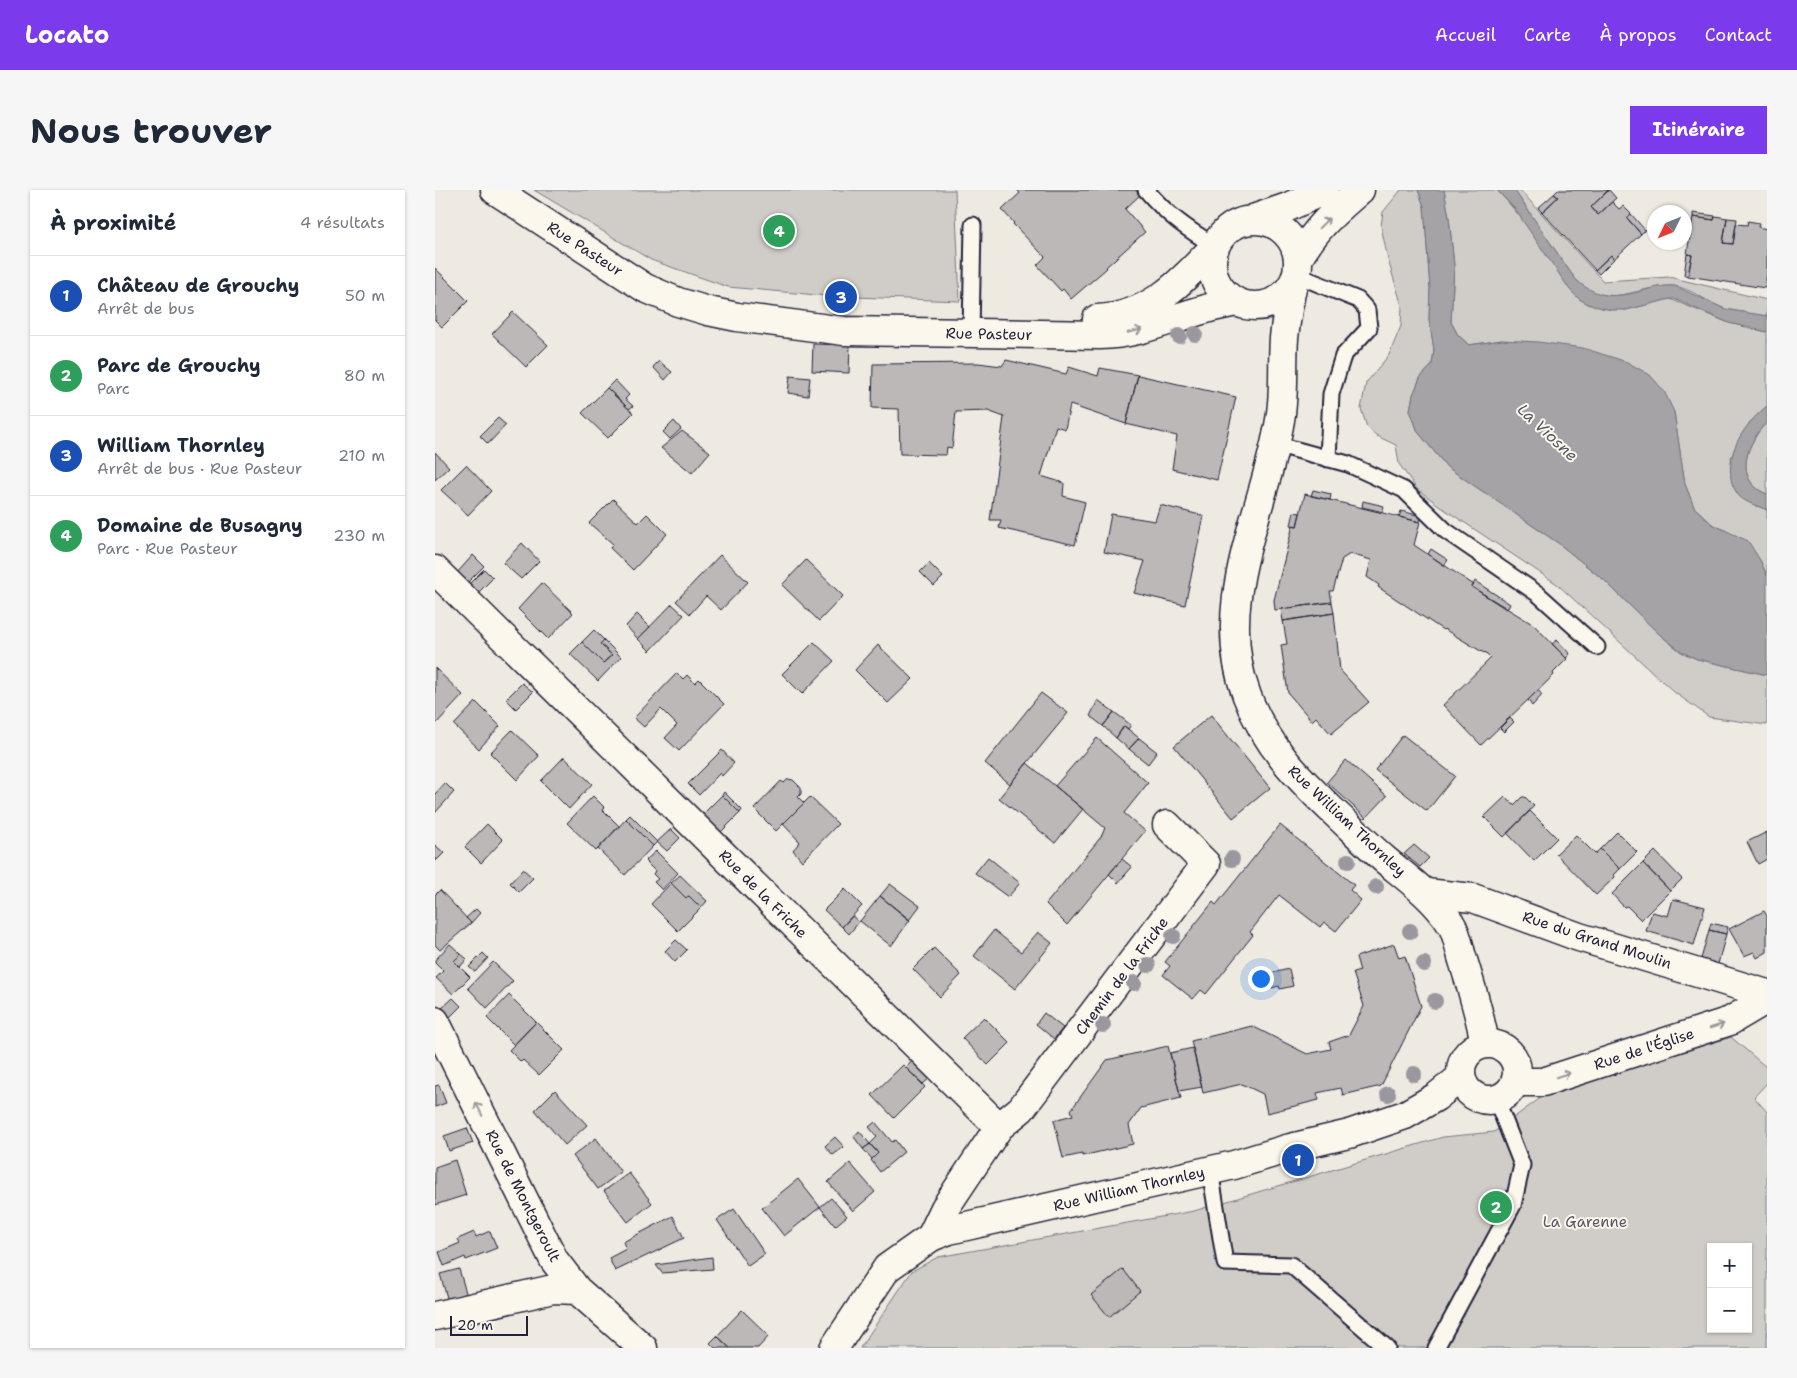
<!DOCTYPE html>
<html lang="fr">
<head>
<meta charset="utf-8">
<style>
  body { margin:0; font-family:"Shantell Sans",sans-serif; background:#f6f6f7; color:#1f2937 }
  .controls { position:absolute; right:15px; bottom:15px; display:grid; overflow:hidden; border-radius:0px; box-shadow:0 1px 4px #0004 }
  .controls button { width:45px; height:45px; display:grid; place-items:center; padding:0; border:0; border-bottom:1px solid #e0e1e3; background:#fff; color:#1f2937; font:25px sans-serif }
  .compass { position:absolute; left:1212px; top:15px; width:45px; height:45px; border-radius:50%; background:#fff; box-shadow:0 1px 4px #0004; rotate:227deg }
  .scale { position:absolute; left:15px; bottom:12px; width:78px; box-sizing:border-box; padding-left:5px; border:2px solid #22223b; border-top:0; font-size:14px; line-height:18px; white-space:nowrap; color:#22223b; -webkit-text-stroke:4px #fbf7ec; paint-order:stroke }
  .you { position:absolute; left:825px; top:788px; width:18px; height:18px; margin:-12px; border:4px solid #fff; border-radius:50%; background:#1a73e8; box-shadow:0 0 0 8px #1a73e833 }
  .badge { display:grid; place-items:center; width:32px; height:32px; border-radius:50%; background:#7c3aed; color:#fff; font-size:16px; font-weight:700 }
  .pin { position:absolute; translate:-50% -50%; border:2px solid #fff; box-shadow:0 1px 5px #0006 }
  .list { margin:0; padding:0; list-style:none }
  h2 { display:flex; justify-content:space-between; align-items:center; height:65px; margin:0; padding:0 20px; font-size:21px }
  h2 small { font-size:16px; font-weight:400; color:#747a83 }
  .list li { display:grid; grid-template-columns:32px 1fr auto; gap:15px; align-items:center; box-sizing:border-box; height:80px; padding:0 20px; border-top:1px solid #e0e1e3 }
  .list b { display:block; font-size:19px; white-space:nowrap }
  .list p { margin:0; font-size:16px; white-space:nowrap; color:#747a83 }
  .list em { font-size:16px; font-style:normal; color:#747a83 }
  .map { position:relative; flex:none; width:1332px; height:1158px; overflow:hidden; border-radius:0px }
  header { display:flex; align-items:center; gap:30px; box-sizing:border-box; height:70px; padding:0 25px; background:#7c3aed; color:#fff }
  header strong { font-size:24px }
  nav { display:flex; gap:28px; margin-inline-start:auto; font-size:18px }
  .intro { display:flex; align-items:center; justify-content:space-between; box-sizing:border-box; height:120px; padding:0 30px }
  h1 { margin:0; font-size:35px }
  .button { padding:12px 22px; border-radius:0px; background:#7c3aed; color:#fff; font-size:18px; font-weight:700 }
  main { display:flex; gap:30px; padding:0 30px }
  aside { flex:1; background:#fff; border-radius:0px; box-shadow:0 1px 4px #0004 }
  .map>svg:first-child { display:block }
  .green { fill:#d0cdc9; stroke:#797882; fill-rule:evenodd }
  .water { fill:#a6a3a7; stroke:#716f7c }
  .building { fill:#bcb8b8; stroke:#22223b }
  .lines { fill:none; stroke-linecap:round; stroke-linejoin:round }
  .lane-casing { stroke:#22223b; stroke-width:19 }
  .street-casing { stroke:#22223b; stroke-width:31 }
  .secondary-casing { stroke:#22223b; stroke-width:31 }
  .lane { stroke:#fbf7ec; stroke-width:15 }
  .street { stroke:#fbf7ec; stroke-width:28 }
  .secondary { stroke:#fbf7ec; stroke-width:28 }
  .tree { fill:#9a989e }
  .oneway { stroke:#99979c }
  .labels { text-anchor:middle; stroke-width:4; stroke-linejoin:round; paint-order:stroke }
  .street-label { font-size:15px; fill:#22223b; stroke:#fbf7ec }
  .park-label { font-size:15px; fill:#565566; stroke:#fbf7ec }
  .water-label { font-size:16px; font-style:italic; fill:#575666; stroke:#fbf7ec }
</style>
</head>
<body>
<header>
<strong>Locato</strong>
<nav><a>Accueil</a><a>Carte</a><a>À propos</a><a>Contact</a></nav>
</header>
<div class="intro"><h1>Nous trouver</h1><a class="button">Itinéraire</a></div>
<main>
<aside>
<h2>À proximité<small>4 résultats</small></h2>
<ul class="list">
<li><span class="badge" style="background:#1a4fb4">1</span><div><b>Château de Grouchy</b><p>Arrêt de bus</p></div><em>50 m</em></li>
<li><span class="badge" style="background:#2e9e5b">2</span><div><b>Parc de Grouchy</b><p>Parc</p></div><em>80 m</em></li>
<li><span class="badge" style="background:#1a4fb4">3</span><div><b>William Thornley</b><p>Arrêt de bus · Rue Pasteur</p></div><em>210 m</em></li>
<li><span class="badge" style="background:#2e9e5b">4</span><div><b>Domaine de Busagny</b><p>Parc · Rue Pasteur</p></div><em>230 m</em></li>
</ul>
</aside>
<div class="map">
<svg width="1332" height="1158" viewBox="0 0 1332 1158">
  <rect width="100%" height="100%" fill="#eeeae2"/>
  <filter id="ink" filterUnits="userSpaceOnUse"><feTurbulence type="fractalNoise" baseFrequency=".02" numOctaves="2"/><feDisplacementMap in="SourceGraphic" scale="10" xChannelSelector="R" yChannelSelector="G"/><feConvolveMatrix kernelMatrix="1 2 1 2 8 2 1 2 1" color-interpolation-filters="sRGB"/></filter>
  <g filter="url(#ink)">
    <path class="green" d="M99,0H520L525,111L393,106L293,97L216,70Z
      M966,0H983L989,16L995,98L994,129L999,160L997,175L985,188L978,205L975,220L983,242L1012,277L1123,353L1169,390L1224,444L1246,462L1262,469L1332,485V535L1274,527L1239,502L1122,394L1009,319L982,299L964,274L961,255L942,246L932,237L926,219L931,193L954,165L966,136L967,116L953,70L946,36L948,22Z
      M1009,0H1062L1166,118L1191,120L1235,109L1294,133L1332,142V216C1314,231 1304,247 1296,268L1312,311L1332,320V386L1325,370L1290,340L1277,334L1259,317L1250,294L1239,222L1067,150L1034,155L1023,145L1016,132L1019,76L1014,27Z
      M1079,0H1085L1168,91L1234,87L1332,110V126C1318,124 1304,122 1291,119C1274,114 1255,97 1238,96C1202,95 1168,124 1138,86Z
      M1332,232V304C1297,290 1312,252 1332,232Z
      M1296,847L1332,878V893L1319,907L1332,922V1158H425L477,1081L503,1067L759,1021L1008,947L1059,942L1111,904ZM1276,1057H1313V1139H1276Z"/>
    <path class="water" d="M983,0H1009L1014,27L1019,76L1016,132L1023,145L1034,155L1067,150L1103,152L1148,158L1192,172L1215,185L1229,201L1239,222L1250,294L1259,317L1277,334L1313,351L1325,370L1332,386V485L1262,469L1247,462L1224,444L1169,390L1123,353L1012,277L983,242L975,220L978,205L985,188L997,175L999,160L994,129L995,98L989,16Z
      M1062,0H1079L1082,4L1138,86C1145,95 1153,99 1163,103C1190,112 1213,94 1240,96L1290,119L1332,126V142L1294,133L1239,109H1235L1191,120H1176L1155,115L1144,109L1135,100L1079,18Z
      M1332,216V232C1312,252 1297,290 1332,304V320C1323,316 1311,313 1304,306C1300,301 1297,295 1296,289C1292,259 1310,234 1332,216Z"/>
    <path class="building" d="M582,0H700L705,5L690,19L710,42L671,77L672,78L636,109L628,99L626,101L602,75L610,67L578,34L579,33L567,20L585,3Z
      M1123,0H1173L1156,17L1163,25L1177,12L1184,19L1188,16L1196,24L1192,28L1206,44L1179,69L1176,65L1160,80L1107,22L1123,7L1119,4Z
      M1174,0L1181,8L1163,25L1156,17Z
      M1119,4L1123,7L1107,22L1103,18Z
      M1258,23L1280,26L1279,30L1258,27Z
      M1196,24L1210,40L1206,44L1192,28Z
      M1280,26L1292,28L1288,53L1298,54L1301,34L1312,35L1313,31L1324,33L1323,37L1332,39V82L1330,98L1253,86L1257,65L1252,64L1258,27L1279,30Z
      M1292,28L1302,29L1298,54L1288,53Z
      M1252,64L1257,65L1253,86L1249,85Z
      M1176,65L1179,69L1164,84L1160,80Z
      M0,78L33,111L7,137L0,130Z
      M78,122L113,155L91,177L57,144Z
      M378,154L415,155L414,183L377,181Z
      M571,170L631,184L634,177L663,186L665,178L703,185L691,234L635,215L630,239L621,236L606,286L629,293L628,306L650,312L640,355L564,338L566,330H555L569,227L553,221L521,222L517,258L512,257L511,265L465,264L464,219L437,218L438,174L543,173L567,176Z
      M224,171L237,182L230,190L218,177Z
      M703,185L801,207L782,290L737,279L742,246L691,234Z
      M355,186L375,188L373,206L353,203Z
      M180,190L194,205L190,209L198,216L194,219L172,198Z
      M172,198L198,223L173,248L147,223Z
      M63,228L71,235L53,254L45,246Z
      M239,231L246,239L235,249L228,242Z
      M247,241L275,262L257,283L226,258Z
      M0,262L14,277L0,290Z
      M31,275L56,301L33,325L6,300Z
      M878,300L896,304L895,310L876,306Z
      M870,304L985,332L979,355L1039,395L1037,397L1099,435L1132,469L1118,483L1119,485L1046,555L1008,515L1056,468L1050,462L1049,463L1009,439L1008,440L943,397L944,395L932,387L936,370L915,364L907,369L898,401H895L897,412L840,420L839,410L858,335L862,336Z
      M178,309L203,333L212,324L232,344L198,380L175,358L178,354L154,333Z
      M928,311L949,316L948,322L927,317Z
      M725,315L769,326L750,415L699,403L710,371L669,362L676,324L720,331Z
      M966,321L986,326L985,332L964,327Z
      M859,322L865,323L862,336L856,335Z
      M87,353L104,371L86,389L68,373Z
      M996,359L1013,370L1009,375L993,364Z
      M38,365L49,376L32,393L22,383Z
      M285,365L313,392L286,420L271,406L255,424L241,411Z
      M371,370L408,406L384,431L347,395Z
      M494,373L508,387L499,396L485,382Z
      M49,379L58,388L42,404L33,395Z
      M1040,391L1075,414L1073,418L1071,419L1037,397Z
      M107,393L138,423L113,449L83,419Z
      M897,412L899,423L848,431L846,419Z
      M237,414L249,425L215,461L203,449Z
      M899,423L905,480L934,512L896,544L881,527L877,531L853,503L846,455L852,454L848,431Z
      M202,424L215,437L203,449L191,436Z
      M159,440L169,450L165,454L177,465L168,473L147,452Z
      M169,450L186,467L163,491L135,464L147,452L168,473L177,465L165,454Z
      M1122,450L1135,464L1131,468L1117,454Z
      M379,452L399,471L367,504L347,484Z
      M443,455L478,489L453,513L420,480Z
      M0,478L28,505L1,534L0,533Z
      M242,483L248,489L252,485L260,493L264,489L289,514L244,561L230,548L242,535L226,519L209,537L199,528Z
      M87,493L98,502L81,519L71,509Z
      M1103,500L1107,505L1097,516L1093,510Z
      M606,503L633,523L575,594L550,573Z
      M663,510L679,522L668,536L655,526Z
      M41,512L65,536L44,559L19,535Z
      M679,522L696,535L693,539L689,536L681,548L668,536Z
      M776,525L835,598L798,628L739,556Z
      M1075,528L1079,532L1069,542L1065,538Z
      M689,536L704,548L694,559L681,548Z
      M77,540L104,566L82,590L55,563Z
      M968,545L1020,586L992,621L940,580Z
      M662,548L713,593L689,623L710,641L632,735L611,714L666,647L670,638L620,596Z
      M704,548L722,562L713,574L694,559Z
      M287,560L299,573L287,586L285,583L264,605L253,594Z
      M129,567L157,594L134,619L106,591Z
      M911,570L952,606L931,628L892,592Z
      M592,573L648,619L620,653L564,608Z
      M353,589L358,590L366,598V604L363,607L369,613L341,641L319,619L346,591L349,593Z
      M10,593L19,602L0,623V604Z
      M289,602L307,620L305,623L287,605Z
      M287,605L305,623L286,642L268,624Z
      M158,606L170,618L168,620L184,636L161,661L132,633Z
      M375,607L403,634L367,671L358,660L365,652L348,634Z
      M1070,607L1079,615L1087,607H1090L1099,616L1069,647L1049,627Z
      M1095,621L1122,648L1099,671L1072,643Z
      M195,625L222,652L218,656L191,629Z
      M191,629L218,656L190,685L163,659Z
      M52,634L68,650L46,673L30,657Z
      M845,635L919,695L915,700L926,710L901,741L889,732L885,737L844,705L815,742L818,745L771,804L766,800L758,809L728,785L735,776L730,772L778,712L781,715Z
      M236,639L245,648L232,661L222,652Z
      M1182,642L1202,662L1185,679L1165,659Z
      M1332,642V669L1323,674L1312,652Z
      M1141,645L1160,664L1165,659L1185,679L1179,685L1180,687L1161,705L1121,664Z
      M0,655L9,663L0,672Z
      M979,655L994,668L985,677L969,664Z
      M221,661L243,683L227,700L219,692L223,689L218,684L220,681L210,671Z
      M1220,661L1247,689L1235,701L1208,673Z
      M553,667L585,693L573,707L540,683Z
      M687,669L697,677L683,693L674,684Z
      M1208,673L1235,701L1206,730L1192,716L1189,717L1177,704Z
      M88,679L98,688L84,702L75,693Z
      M245,685L272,711L266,718L254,706L251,708L236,693Z
      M236,693L251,708L254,706L266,718L243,741L216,714Z
      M455,694L485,716L474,730L445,706Z
      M410,699L427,716L407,737L389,720Z
      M5,700L36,733L5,760L0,755V705Z
      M445,706L475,730L456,756L425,731Z
      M1238,709L1270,717L1259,755L1211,741L1217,722L1233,726Z
      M41,719L45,723L36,733L31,728Z
      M1329,721L1332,726V762L1322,768L1319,762L1309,766L1294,739Z
      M417,726L424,732L414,744L407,737Z
      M1276,733L1293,737L1291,744L1274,740Z
      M559,740L586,762L603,742L617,753L580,799L539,766Z
      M1274,740L1291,744L1283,774L1266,769Z
      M241,750L252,760L240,772L230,761Z
      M15,754L26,764L19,771L35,787L18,804L1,788L8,781L0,773V770Z
      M959,754L964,768L970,766L986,816L946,896L908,905L906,898L882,903L884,910L832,923L828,904L807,894L768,903L756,851L817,836L872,864L896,859L894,852L914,845L929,816L918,783L925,781L921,767Z
      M499,758L526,785L505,807L478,779Z
      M48,763L53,768L40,782L34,777Z
      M26,764L32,769L25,777L19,771Z
      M58,772L78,791L52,818L33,798Z
      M854,779L858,796L845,799L844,796L837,798L833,784Z
      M74,805L101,832L79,855L52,828Z
      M18,808L26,816L12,830L6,819Z
      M609,823L628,838L619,849L601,834Z
      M549,827L575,853L553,875L527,848Z
      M101,832L129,860L104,885L88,870L86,872L74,860Z
      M733,856L746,908L706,918L694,935L698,954L647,966V964L628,968L619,930L638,925L636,920L672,870Z
      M758,858L767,897L744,901L735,863Z
      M477,871L495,888L488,894L471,878Z
      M468,875L490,897L459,928L437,905Z
      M4,895L11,913L0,917V896Z
      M120,900L152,935L130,955L100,920Z
      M440,932L457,952L460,950L469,962L445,982L436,970L443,963L435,954L442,947L434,937Z
      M32,938L38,953L14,961L9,946Z
      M424,941L435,954L428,959L419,947Z
      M400,947L409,957L398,965L390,956Z
      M161,948L186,982L163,999L138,966Z
      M435,954L443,963L437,969L428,959Z
      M20,970L31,1005L0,1015V977Z
      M415,973L440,1002L418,1021L393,992Z
      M194,983L217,1013L193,1032L169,1001Z
      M363,989L385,1017L349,1046L327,1018Z
      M396,1008L412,1026L400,1036L385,1017Z
      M299,1019L330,1064L313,1076L282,1030Z
      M238,1026L249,1048L180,1081L174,1068L191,1059L188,1052Z
      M55,1041L62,1058L31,1070L30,1067L9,1076L4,1062L25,1053L23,1049L39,1042L41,1047Z
      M277,1067L278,1079L227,1083L221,1075Z
      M24,1079L32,1106L13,1111L5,1084Z
      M688,1079L705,1101L674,1127L656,1105Z
      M307,1120L334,1146L323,1158H295L282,1146Z
      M282,1146L295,1158H280L275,1153Z"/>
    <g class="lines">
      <defs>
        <path id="lane" d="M711,0C732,25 752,39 780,56
          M862,85L923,110L932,120L934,138L908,166L896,204L893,269
          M536,144L538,35
          M840,254L913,274L969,300L1011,341L1103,404L1162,457
          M775,980L790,1073L856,1075L952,1158
          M1001,1158L1078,1015L1087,975L1061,909"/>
        <path id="street" d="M0,380L564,937
          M991,703L1038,708L1144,747L1332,804
          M1080,892H1108L1295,831L1332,809
          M496,1047L510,1018L564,937L586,919L771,674L732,635"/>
        <path id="secondary" d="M60,0L210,98L243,112L273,121L302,127L409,141L665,145C706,144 733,129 771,119C781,116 792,114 802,112
          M818,29L853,17L889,0
          M777 73a43 43 0 1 1 86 0a43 43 0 1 1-86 0Z
          M863,69C881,38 898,23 925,0
          M858,93C854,111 851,130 849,148C847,175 850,202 845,230C830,321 776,412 812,506C831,556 864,589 902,625C917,639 933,655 949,669C973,689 999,707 1016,734C1022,743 1024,757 1027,767C1036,796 1045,824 1050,854
          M662,129C714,127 747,92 780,56
          M0,831L119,1070L142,1100L208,1158
          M1026 882a28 28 0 1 1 56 0a28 28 0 1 1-56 0Z
          M0,1126L105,1102L118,1099L142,1100
          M399,1158L452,1078L496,1047L514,1040L799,975L855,958L914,944L970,925L1001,907L1026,887"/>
      </defs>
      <use href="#lane" class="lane-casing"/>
      <use href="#street" class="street-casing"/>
      <use href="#secondary" class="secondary-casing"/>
      <use href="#lane" class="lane"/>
      <use href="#street" class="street"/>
      <use href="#secondary" class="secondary"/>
    </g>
    <g class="tree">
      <circle cx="760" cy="144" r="8"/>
      <circle cx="744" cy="146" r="8"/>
      <circle cx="797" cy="669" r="8"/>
      <circle cx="913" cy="671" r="8"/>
      <circle cx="941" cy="697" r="8"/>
      <circle cx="975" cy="741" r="8"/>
      <circle cx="738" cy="746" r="8"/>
      <circle cx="989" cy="774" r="8"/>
      <circle cx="713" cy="775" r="8"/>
      <circle cx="699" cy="793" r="8"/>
      <circle cx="1000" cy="811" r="8"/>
      <circle cx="668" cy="835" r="8"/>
      <circle cx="979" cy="884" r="8"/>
      <circle cx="953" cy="904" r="8"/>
    </g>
    <defs><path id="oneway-shaft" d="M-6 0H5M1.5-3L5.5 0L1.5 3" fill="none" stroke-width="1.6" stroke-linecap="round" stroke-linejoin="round" transform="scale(1.25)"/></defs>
    <g class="oneway">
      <use href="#oneway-shaft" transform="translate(889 33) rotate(-45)"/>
      <use href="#oneway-shaft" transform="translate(700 141) rotate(-13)"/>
      <use href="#oneway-shaft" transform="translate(1282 836) rotate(-18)"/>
      <use href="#oneway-shaft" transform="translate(1128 885) rotate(-18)"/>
      <use href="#oneway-shaft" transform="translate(44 919) rotate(-116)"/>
    </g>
  </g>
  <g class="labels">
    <g class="street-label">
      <text transform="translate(150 59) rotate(33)" y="5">Rue Pasteur</text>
      <text transform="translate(554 144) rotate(1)" y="5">Rue Pasteur</text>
      <text transform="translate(912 631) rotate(43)" y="5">Rue William Thornley</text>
      <text transform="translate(328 704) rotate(45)" y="5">Rue de la Friche</text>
      <text transform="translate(1162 750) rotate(18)" y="5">Rue du Grand Moulin</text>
      <text transform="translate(687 786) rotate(-53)" y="5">Chemin de la Friche</text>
      <text transform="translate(1209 859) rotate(-18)" y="5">Rue de l'Église</text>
      <text transform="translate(694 999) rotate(-13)" y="5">Rue William Thornley</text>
      <text transform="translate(88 1006) rotate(63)" y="5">Rue de Montgeroult</text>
    </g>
    <g class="park-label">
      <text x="1150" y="1037">La Garenne</text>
    </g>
    <g class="water-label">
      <text transform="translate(1113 242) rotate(43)" y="6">La Viosne</text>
    </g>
  </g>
</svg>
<div class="controls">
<button>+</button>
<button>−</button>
</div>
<svg class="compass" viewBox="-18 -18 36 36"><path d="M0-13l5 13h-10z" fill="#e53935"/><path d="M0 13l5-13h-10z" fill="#747a83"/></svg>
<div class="scale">20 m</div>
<div class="you"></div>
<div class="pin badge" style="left:863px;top:970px;background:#1a4fb4">1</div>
<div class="pin badge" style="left:1061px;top:1017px;background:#2e9e5b">2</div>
<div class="pin badge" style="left:406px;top:107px;background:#1a4fb4">3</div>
<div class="pin badge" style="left:344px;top:41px;background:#2e9e5b">4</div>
</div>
</main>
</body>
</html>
